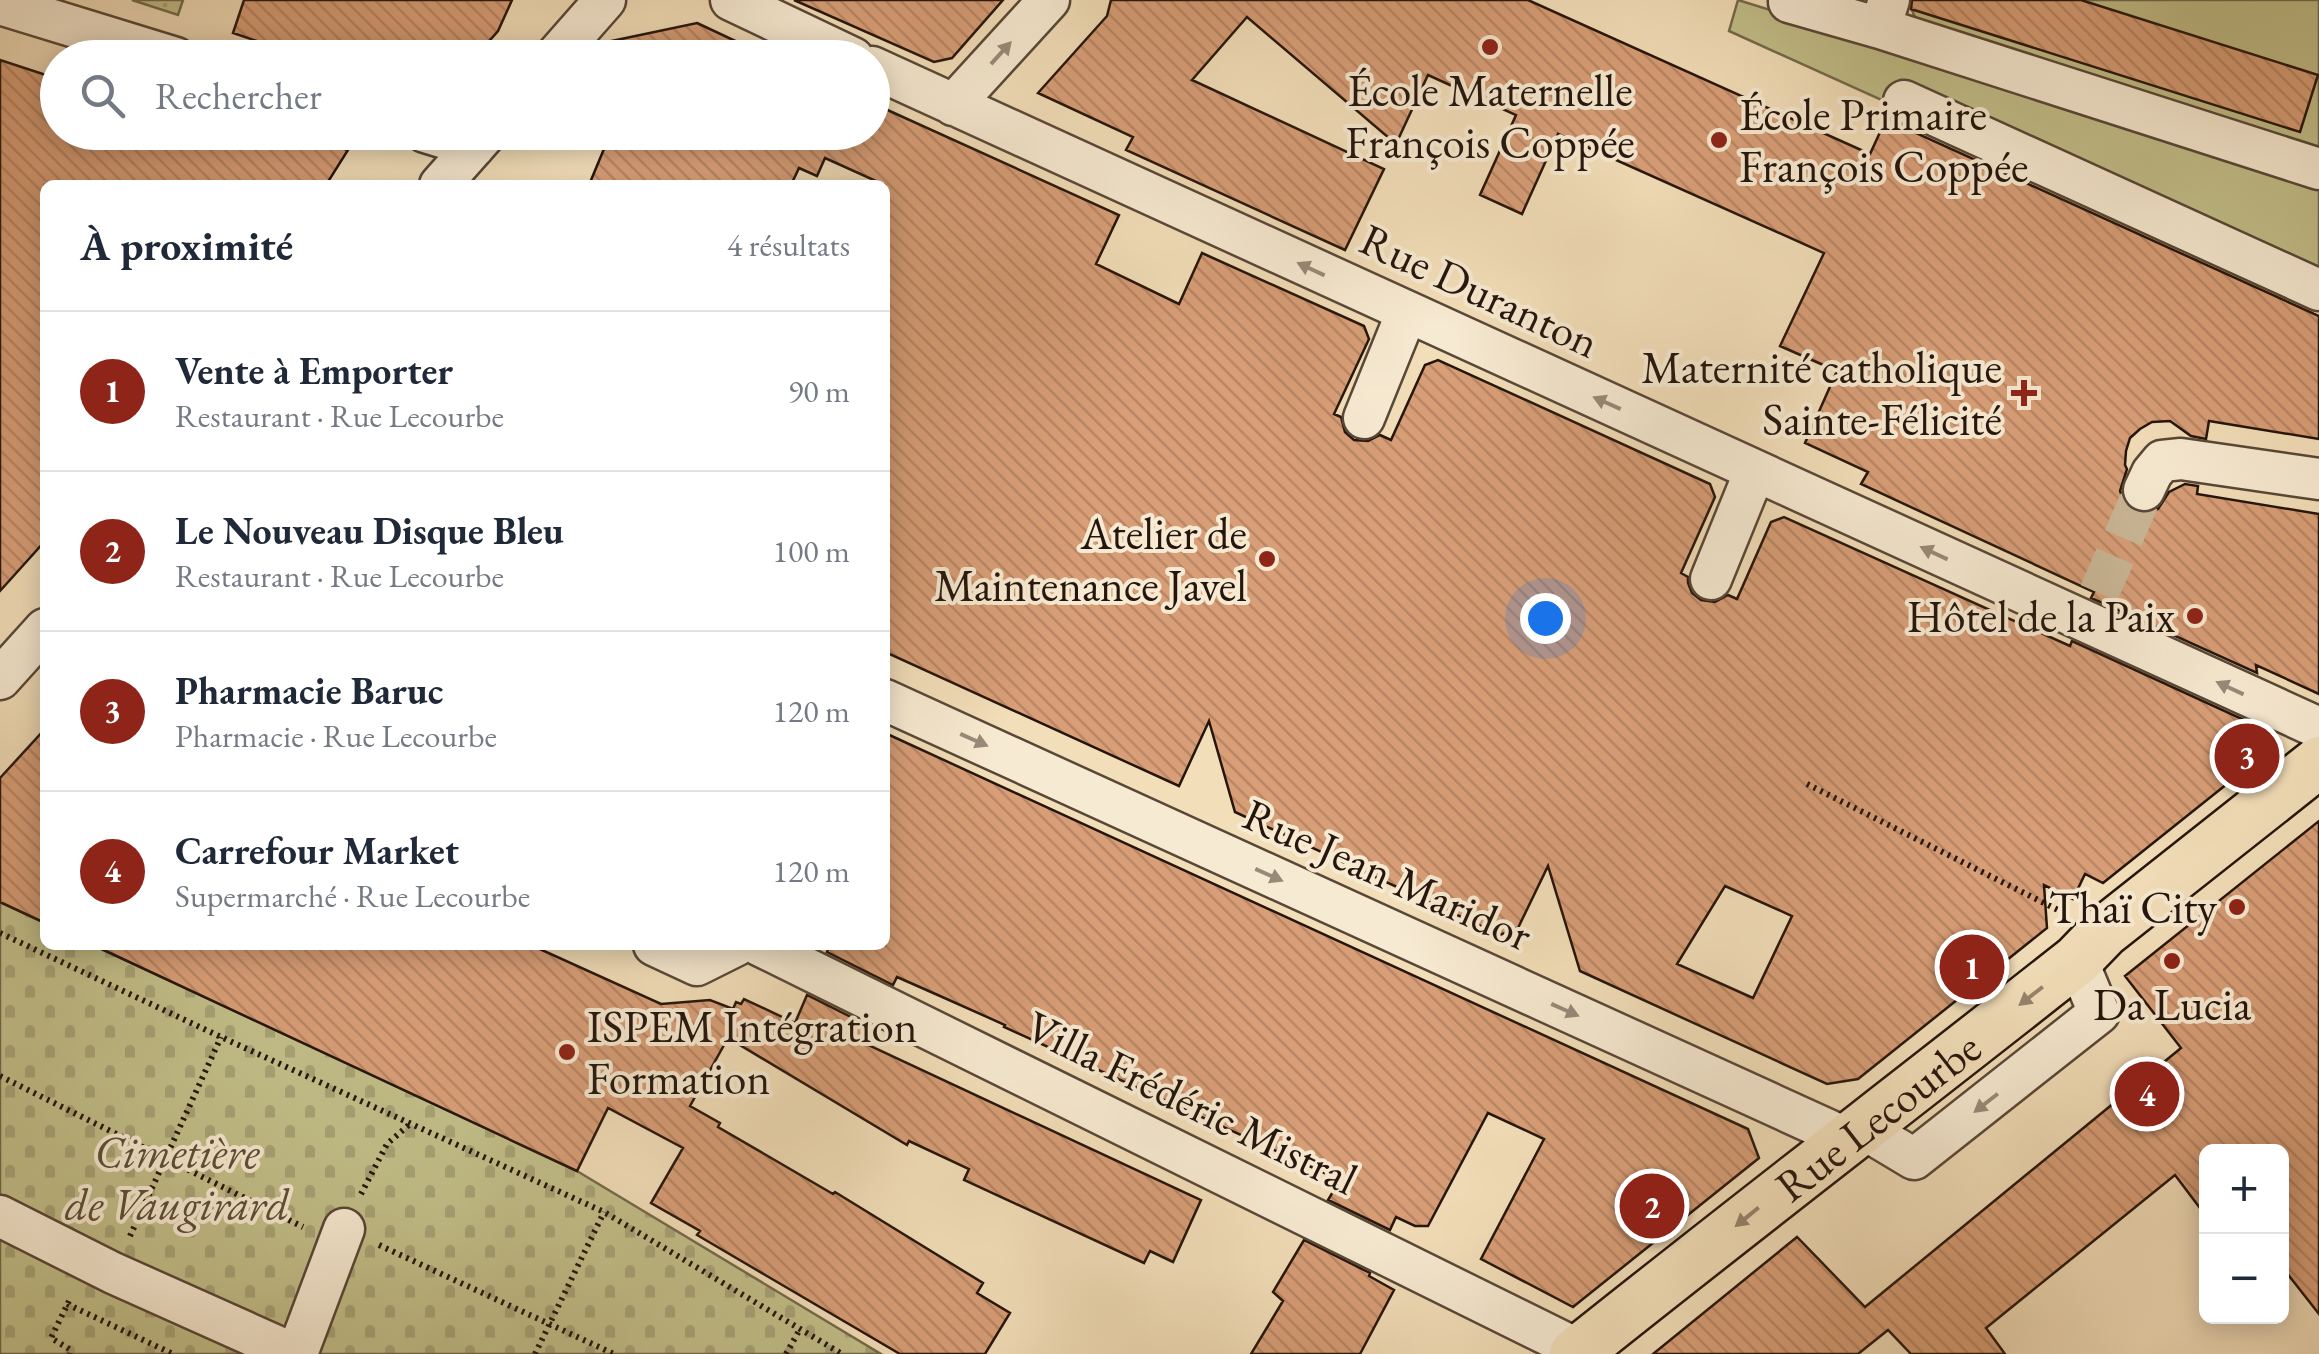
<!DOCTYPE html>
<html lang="fr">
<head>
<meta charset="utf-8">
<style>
  body { margin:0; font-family:"EB Garamond",serif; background:#f2f2f3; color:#1f2937 }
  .controls { position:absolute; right:30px; bottom:30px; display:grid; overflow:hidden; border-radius:15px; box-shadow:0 5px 25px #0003 }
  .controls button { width:90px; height:90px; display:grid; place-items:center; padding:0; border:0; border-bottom:2px solid #e0e1e3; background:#fff; color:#1f2937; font:50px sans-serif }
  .you { position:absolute; left:1545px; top:618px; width:35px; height:35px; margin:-25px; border:8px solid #fff; border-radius:50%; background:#1a73e8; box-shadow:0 0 0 15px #1a73e833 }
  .badge { display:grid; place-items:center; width:65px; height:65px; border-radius:50%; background:#8f2418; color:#fff; font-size:32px; font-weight:700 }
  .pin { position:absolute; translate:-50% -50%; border:5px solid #fff; box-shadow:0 2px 10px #0006 }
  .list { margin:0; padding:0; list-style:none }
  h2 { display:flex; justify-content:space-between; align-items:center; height:130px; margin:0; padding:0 40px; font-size:42px }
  h2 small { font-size:32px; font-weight:400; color:#747a83 }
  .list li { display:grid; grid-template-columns:65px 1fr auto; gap:30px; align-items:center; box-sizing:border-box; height:160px; padding:0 40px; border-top:2px solid #e0e1e3 }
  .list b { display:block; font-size:38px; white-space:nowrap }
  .list p { margin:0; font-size:32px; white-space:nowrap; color:#747a83 }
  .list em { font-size:32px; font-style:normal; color:#747a83 }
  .icon { flex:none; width:55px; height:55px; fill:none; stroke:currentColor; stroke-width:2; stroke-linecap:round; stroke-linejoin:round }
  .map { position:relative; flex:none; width:2319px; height:1354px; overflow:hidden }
  .search { position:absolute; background:#fff; box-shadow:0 5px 25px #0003; left:40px; top:40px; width:850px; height:110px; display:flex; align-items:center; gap:25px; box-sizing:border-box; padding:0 35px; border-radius:55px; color:#747a83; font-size:38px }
  .panel { position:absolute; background:#fff; box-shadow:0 5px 25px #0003; left:40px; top:180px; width:850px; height:770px; border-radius:15px }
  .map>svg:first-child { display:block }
  .grass { fill:#c2bf8a; stroke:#746a4b; stroke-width:2.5 }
  .cemetery { fill:url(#cemetery-stones); stroke:#746a4b; stroke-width:2.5 }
  .garden { fill:url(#garden-dots); stroke:#746a4b; stroke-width:2.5 }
  .building { fill:url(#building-back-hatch); stroke:#25150c; stroke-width:2.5; fill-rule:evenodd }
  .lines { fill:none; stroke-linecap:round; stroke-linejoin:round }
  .minor-tunnel { stroke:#c9b696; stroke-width:40; stroke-dasharray:40 20; stroke-linecap:butt }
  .minor-casing { stroke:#584737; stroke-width:45 }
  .major-casing { stroke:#25150c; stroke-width:55 }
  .path { stroke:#25150c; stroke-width:6; stroke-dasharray:2.5 5; stroke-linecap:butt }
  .minor { stroke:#f7ead2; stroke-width:40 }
  .major { stroke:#f2deb9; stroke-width:50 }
  .oneway { fill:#988a79 }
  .oneway2 { fill:#96846b }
  .poi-dot { fill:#8f2418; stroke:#f7ead2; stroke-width:4 }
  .labels { text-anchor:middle; stroke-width:8; stroke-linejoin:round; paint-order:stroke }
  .poi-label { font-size:45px; fill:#25150c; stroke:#f7ead2; text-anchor:end }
  .street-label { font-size:45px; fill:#25150c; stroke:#f7ead2 }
  .park-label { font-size:45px; font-style:italic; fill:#5c5038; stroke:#f7ead2 }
</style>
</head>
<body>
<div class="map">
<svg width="2319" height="1354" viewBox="0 0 2319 1354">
  <defs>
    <pattern id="cemetery-stones" width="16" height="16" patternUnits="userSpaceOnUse" patternTransform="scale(2.5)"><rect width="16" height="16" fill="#c2bf8a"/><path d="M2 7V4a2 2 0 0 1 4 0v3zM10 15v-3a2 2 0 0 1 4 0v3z" fill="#a7a376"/></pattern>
    <pattern id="garden-dots" width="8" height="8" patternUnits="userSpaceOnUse" patternTransform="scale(2.5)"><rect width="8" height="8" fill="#c2bf8a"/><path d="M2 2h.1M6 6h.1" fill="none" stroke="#a7a376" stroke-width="1.8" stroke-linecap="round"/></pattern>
    <pattern id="building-back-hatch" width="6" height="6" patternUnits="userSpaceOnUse" patternTransform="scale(2.5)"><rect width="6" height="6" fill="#d89e77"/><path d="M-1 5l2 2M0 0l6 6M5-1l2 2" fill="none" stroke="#b98766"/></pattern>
  </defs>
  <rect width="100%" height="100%" fill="#f2deb9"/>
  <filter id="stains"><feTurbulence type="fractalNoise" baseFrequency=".002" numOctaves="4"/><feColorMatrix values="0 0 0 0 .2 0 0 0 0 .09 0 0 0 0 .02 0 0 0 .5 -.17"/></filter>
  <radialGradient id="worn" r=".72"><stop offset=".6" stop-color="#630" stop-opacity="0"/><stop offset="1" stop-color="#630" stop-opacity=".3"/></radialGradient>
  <path class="grass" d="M1738,0L2319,180V268L1901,80L1888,103L1729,31Z
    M1908,0H2319V158L1916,20Z"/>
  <path class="cemetery" d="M0,902L45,923V945H93L577,1171L881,1354H0Z"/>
  <path class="garden" d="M132,0H183L178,15Z"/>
  <path class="building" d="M244,0H512L498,31L474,58H307L233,33Z
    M794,0H1003L952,58L934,62Z
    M1111,0H1528L1870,154L1887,117L1894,123L2319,316V439L2209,421L2206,439L2191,436L2170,421L2152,422L2140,429L2130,438L2126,451L2125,465L2127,469L2120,491L2125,504L2135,512L2145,514L2158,509L2169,492L2185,484L2198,486L2197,494L2319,514V694L2256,665L2257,673L2091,598L2094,592L1861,484L1868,472L1805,443L1837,371L1780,346L1824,253L1558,134L1522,214L1480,195L1516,115L1428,75L1396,144L1247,17L1192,80L1384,169L1345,250L1126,150L1133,137L1038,93L1107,16Z
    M1912,0H2081L2318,75L2300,132L1911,9Z
    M697,23L772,58H604L602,43Z
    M0,60L58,79V132H295L348,150L326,185H45V541L0,591Z
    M872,103L1119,215L1096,264L1179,304L1202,253L1364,326L1369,339L1334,414L1341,417L1345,432L1354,440L1368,441L1380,435L1391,440L1425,365L1438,360L1710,484L1715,497L1681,573L1688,577V583L1692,593L1701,600L1715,602L1728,595L1737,599L1771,522L1784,517L2070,646L2072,641L2264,729L2267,752L2103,883L2085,874L2073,899L2044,885L2047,928L1858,1079L1827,1084L1580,971L1548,866L1518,928L1500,935L1235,812L1209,721L1179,786L885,652V185L825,158L817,176L799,168L791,185H589L611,132H872ZM1725,886L1792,916L1753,998L1677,964Z
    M45,729V923L0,902V778Z
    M885,733L1748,1129L1759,1158L1573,1307L1481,1259L1544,1139L1488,1113L1428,1226H1415L1396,1217L1390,1230L1328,1200L1340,1180L1004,1027L1005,1025L940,996L897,977L893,985L827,952L830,945H885Z
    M2319,821V1314L2282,1267V1152H2206V1216L2175,1175L1986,1328L2005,1354H1911L1888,1330L1858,1354H1653L1797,1237L1865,1307L2181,1048L2125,976Z
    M93,945H531L661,1004L710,1000L733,1009L736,1002L741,1004L744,999L795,1023L807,995L873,1028L866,1044L1201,1200L1173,1262L1150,1251L1144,1263L964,1180L969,1169L909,1141L907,1145L728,1038L690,1106L720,1123L718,1127L833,1194L835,1192L983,1283L977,1293L1010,1313L985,1354H900L697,1235L700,1231L651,1203L683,1148L608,1108L577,1171Z
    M1304,1240L1370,1273L1369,1276L1394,1290L1360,1354H1251L1283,1301L1273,1292Z"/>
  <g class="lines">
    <path class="minor-tunnel" d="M2099,593L2144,490"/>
    <defs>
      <path id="minor" d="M731,0L853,58
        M1790,0L1789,2L1880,28
        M1889,0L1880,28L2319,169
        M0,4L176,58
        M554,58L605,0
        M872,67L2319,728
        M1904,101L2319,290
        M953,105L1049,0
        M425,132L474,147
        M440,185L487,132
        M1364,418L1407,312
        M2144,490L2152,473L2162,461L2181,459L2319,479
        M1711,579L1755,471
        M0,679L45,629
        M885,700L1850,1140
        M654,945L697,965L737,945
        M759,945L1587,1354
        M1864,1129L1914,1159L2099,1013L2077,960
        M0,1216L113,1273L294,1354
        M297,1354L344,1229"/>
      <g id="major">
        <path id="s1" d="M1575,1354C1741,1221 1910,1092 2077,960L2104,932L2319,762"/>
      </g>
    </defs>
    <use href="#minor" class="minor-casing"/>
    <use href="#major" class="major-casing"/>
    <path class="path" d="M1807,784L2060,911
      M0,933L221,1037L604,1212L842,1354
      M0,1076L303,1227
      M361,1194L387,1144L410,1124
      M130,1236L221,1037
      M379,1245L614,1354
      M69,1301L51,1338L71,1350L70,1354
      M67,1304L173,1354
      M535,1354L604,1212
      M786,1354L800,1329"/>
    <use href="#minor" class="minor"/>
    <use href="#major" class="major"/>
  </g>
  <defs><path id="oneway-solid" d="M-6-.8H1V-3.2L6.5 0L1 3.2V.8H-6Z" transform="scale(2.5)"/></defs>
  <g class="oneway">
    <use href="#oneway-solid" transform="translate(1001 53) rotate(-48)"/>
    <use href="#oneway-solid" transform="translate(1311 269) rotate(-155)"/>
    <use href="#oneway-solid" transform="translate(1607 403) rotate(-156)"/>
    <use href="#oneway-solid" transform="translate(1934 553) rotate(-155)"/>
    <use href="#oneway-solid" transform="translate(2230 688) rotate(-155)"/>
    <use href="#oneway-solid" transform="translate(974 740) rotate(24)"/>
    <use href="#oneway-solid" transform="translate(1269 875) rotate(24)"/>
    <use href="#oneway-solid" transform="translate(1565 1010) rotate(24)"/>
    <use href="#oneway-solid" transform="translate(1986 1103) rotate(142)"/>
  </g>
  <g class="oneway2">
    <use href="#oneway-solid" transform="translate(2031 996) rotate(142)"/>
    <use href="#oneway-solid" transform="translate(1747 1217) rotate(141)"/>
  </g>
  <g class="poi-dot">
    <circle cx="1490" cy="47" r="10"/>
    <circle cx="1719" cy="140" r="10"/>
    <path d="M2019 378h10v10h10v10h-10v10h-10v-10h-10v-10h10z"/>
    <circle cx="1267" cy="559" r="10"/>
    <circle cx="2195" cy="616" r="10"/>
    <circle cx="2237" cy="907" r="10"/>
    <circle cx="2172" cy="961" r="10"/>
    <circle cx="567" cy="1052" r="10"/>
  </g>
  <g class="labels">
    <g class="poi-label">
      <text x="1490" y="106" text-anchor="middle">École Maternelle<tspan x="1490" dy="52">François Coppée</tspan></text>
      <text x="1739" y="130" text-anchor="start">École Primaire<tspan x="1739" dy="52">François Coppée</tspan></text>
      <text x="2002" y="383">Maternité catholique<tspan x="2002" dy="52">Sainte-Félicité</tspan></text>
      <text x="1247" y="549">Atelier de<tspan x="1247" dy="52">Maintenance Javel</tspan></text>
      <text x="2175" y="632">Hôtel de la Paix</text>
      <text x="2217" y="923">Thaï City</text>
      <text x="2172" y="1020" text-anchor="middle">Da Lucia</text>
      <text x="587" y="1042" text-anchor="start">ISPEM Intégration<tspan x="587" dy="52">Formation</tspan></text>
    </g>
    <g class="street-label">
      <text transform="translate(1480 290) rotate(25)" y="16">Rue Duranton</text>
      <text transform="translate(1388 874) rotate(24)" y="16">Rue Jean Maridor</text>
      <text transform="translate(1192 1102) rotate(26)" y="16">Villa Frédéric Mistral</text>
      <text dy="16" stroke="none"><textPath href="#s1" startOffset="385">Rue Lecourbe</textPath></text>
    </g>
    <g class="park-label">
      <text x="177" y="1168">Cimetière<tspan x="177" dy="52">de Vaugirard</tspan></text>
    </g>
  </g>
  <rect width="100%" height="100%" filter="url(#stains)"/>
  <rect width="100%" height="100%" fill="url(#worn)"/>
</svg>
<div class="controls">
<button>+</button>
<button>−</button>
</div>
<div class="you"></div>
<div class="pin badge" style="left:1972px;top:967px">1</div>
<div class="pin badge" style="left:1652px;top:1206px">2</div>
<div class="pin badge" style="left:2247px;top:756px">3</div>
<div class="pin badge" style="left:2147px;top:1094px">4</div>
<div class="search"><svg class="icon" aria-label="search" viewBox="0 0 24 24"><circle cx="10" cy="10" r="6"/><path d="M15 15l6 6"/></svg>Rechercher</div>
<section class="panel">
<h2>À proximité<small>4 résultats</small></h2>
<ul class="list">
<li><span class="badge">1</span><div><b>Vente à Emporter</b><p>Restaurant · Rue Lecourbe</p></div><em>90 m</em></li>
<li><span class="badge">2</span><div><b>Le Nouveau Disque Bleu</b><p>Restaurant · Rue Lecourbe</p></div><em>100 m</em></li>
<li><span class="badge">3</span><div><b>Pharmacie Baruc</b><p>Pharmacie · Rue Lecourbe</p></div><em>120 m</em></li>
<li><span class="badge">4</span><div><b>Carrefour Market</b><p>Supermarché · Rue Lecourbe</p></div><em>120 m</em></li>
</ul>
</section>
</div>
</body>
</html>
